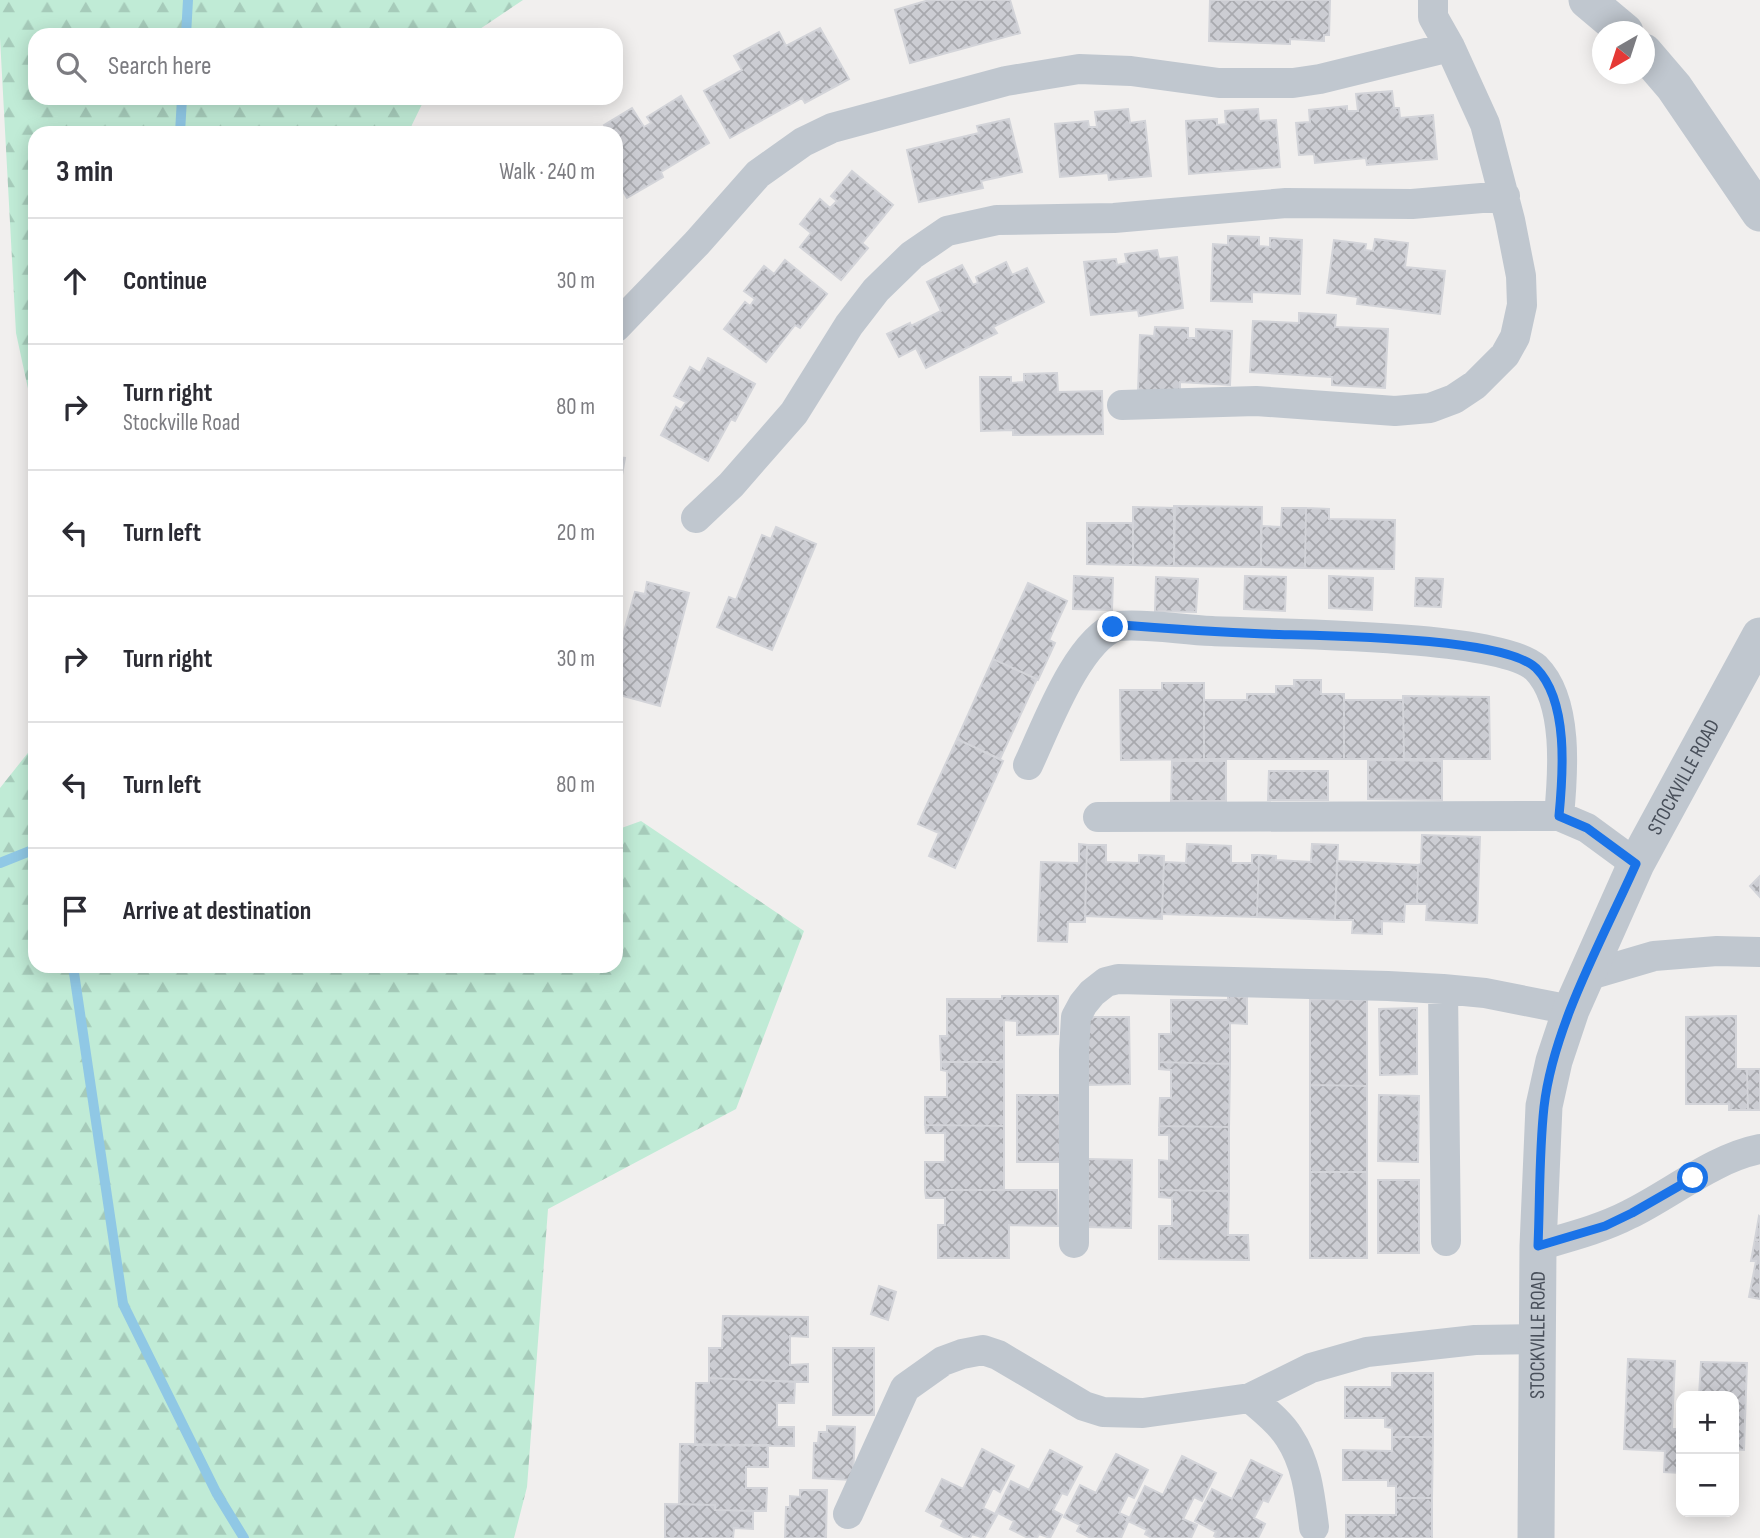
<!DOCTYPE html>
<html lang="en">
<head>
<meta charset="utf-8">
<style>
  body { margin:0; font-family:"Sofia Sans Condensed",sans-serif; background:#f7f7f7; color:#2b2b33 }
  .controls { position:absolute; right:21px; bottom:21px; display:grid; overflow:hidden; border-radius:14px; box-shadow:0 4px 18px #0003 }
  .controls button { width:63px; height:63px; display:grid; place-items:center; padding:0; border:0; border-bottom:2px solid #e1e1e2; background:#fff; color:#2b2b33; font:35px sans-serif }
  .compass { position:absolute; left:1592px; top:21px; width:63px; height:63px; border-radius:50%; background:#fff; box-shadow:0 4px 18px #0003; rotate:219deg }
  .stop { position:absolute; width:21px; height:21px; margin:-16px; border:5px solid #1a73e8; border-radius:50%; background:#fff }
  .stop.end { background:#1a73e8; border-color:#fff; box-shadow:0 2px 7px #0008 }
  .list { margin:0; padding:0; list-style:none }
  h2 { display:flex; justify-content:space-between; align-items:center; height:91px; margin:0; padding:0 28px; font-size:30px }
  h2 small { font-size:23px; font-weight:400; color:#7c7c81 }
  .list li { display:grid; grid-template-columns:46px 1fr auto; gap:21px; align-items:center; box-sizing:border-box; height:126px; padding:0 28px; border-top:2px solid #e1e1e2 }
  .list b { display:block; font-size:26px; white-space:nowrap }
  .list p { margin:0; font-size:23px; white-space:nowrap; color:#7c7c81 }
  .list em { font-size:23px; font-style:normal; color:#7c7c81 }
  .icon { flex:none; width:38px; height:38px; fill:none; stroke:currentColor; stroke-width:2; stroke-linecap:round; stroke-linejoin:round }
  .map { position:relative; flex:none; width:1760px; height:1538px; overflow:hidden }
  .search { position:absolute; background:#fff; box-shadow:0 4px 18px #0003; left:28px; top:28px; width:595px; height:77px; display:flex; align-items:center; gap:18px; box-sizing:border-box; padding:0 24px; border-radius:21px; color:#7c7c81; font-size:26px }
  .panel { position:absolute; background:#fff; box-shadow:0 4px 18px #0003; left:28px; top:126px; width:595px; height:847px; border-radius:21px }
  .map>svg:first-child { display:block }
  .forest { fill:url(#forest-firs) }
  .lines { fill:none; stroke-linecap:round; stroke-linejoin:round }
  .stream { stroke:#90c8e5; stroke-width:10 }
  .building { fill:url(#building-cross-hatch); stroke:#d3d4d9; stroke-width:2 }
  .minor { stroke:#c0c7cf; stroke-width:30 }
  .tertiary { stroke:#c0c7cf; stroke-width:37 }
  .route { stroke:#1a73e8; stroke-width:9 }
  .labels { text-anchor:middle; stroke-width:7; stroke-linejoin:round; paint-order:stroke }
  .street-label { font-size:21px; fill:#484f5a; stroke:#fff }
</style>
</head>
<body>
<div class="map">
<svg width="1760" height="1538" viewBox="0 0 1760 1538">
  <defs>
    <pattern id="forest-firs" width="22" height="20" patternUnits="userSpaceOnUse" patternTransform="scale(1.75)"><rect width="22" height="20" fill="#c0ebd6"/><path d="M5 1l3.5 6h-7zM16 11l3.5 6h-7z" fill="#a6cbba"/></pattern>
    <pattern id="building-cross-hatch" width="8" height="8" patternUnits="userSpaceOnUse" patternTransform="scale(1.75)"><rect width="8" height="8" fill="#cccdd3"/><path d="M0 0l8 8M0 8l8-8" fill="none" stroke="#a8a9ae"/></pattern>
  </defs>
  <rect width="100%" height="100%" fill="#f1efee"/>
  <path class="forest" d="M0,0H523L471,35H35V98H425L408,133H35V421L16,333L0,38Z
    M35,744V966H616V830L641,821L804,931L736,1109L548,1209L527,1487L514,1538H0V788Z"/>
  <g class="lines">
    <path class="stream" d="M186,35L188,0
      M180,133L182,98
      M0,863L35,849
      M73,966L123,1304L217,1494L244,1538"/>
  </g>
  <path class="building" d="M929,0H1010L1020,33L910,63L895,10Z
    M1210,0H1330L1329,35H1324V41L1290,39V44L1209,41Z
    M820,28L849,79L805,103L802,98L730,138L704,91L742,70L734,56L779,32L786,46Z
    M1392,91L1394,108H1399L1400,118L1433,115L1437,159L1367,165L1366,158L1315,163L1314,154L1299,155L1296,123L1310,122L1309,110L1347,106V111H1358L1356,94Z
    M681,96L709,143L661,172L663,177L627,198L616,179V133H609L604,125L632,108L644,127L651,123L647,117Z
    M1128,109L1130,123L1145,121L1151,176L1109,180L1108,173L1060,177L1055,124L1088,121L1089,127H1097L1095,112Z
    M1258,109L1259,121L1276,120L1280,167L1189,174L1186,121L1217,119V125L1226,124L1225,111Z
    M1009,119L1022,172L981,181L983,188L919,202L907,150L979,133L977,126Z
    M852,171L893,205L862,243L868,248L841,280L800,247L811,233L800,224L820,199L830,208L837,201L831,196Z
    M1228,236L1259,237V246L1270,247V238L1302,240L1300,294L1252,292V302L1211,301L1213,244L1228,245Z
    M1375,239L1408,243L1405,267L1445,271L1440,314L1357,304L1358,297L1327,293L1334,240L1366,244L1365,250L1373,251Z
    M1157,250L1159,259L1177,257L1183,308L1139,316L1138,310L1091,315L1084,262L1116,259L1117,265L1127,263L1125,254Z
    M785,260L827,294L800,328L795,325L766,362L724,329L745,302L750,306L755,299L744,291L764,266L774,274Z
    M1006,262L1012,275L1027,268L1044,302L993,327L997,333L926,368L916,348L899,357L887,334L910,323L911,326L941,311L927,282L962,265L973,285L978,283L976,277Z
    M1299,313L1336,315L1335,327L1388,329L1385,388L1332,385V377L1250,372L1253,321L1299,323Z
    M1155,327L1188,328V338H1196V329L1232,331L1230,385L1180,382V393L1138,391L1140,335L1154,336Z
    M708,358L755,384L735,421L731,419L708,461L661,435L676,407L681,410L686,402L674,396L690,367L700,373Z
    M1057,373L1058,392L1102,391L1103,434L1013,435V430L981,431L980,377H1011V383L1024,382V374Z
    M616,457L625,458L616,509Z
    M1174,506L1262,507L1261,567L1174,566Z
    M1133,507L1175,508L1174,566L1133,565Z
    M1282,508H1306L1305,568L1261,567V526L1281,527Z
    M1306,508L1329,509V519L1395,520L1394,569L1305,568Z
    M1087,523H1133V565L1087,564Z
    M776,527L816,544L772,650L717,627L729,597L736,600L762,535L771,539Z
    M1074,576L1113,578L1112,610L1073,609Z
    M1245,576L1286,577L1285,611L1244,609Z
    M1329,576L1373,578L1372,610L1329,608Z
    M1156,577L1198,579L1196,612L1155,611Z
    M1416,578L1443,579L1441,607L1415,606Z
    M647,582L689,593L660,706L616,694V661L635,592L645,594Z
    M1028,583L1067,601L1049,640L1055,643L1038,680L993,659Z
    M993,659L1037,679L1000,759L957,739Z
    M1294,680H1321V694H1344V759H1204V700H1247V694H1276V686H1294Z
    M1162,683H1204V759L1121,760L1120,690H1162Z
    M1403,696L1489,697L1490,759H1404Z
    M1344,700H1403L1404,759H1344Z
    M957,739L1003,761L955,868L929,856L939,833L918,824Z
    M1368,760L1442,761V800L1368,799Z
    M1172,761H1226V801H1171Z
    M1269,771H1328V800H1268Z
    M1422,835L1480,837L1477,923L1426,920L1427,904H1417L1418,865L1421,864Z
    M1079,844L1087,845L1085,922H1068L1067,942L1038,941L1041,862L1079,863Z
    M1187,844L1231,846V863H1252V855H1259L1257,917L1162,914L1164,862L1186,863Z
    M1312,844L1338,845L1335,920L1257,917L1259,855L1276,856V860L1311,862Z
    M1087,845H1106V862L1139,863V855L1164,856L1162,919L1085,916Z
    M1337,861L1418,865L1417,904H1405L1404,922L1382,921V934L1352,933L1353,920H1335Z
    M1760,876V897L1750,886Z
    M1002,996H1058V1034L1017,1035V1021L1004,1020V1062H941L940,1036H947V999H1002Z
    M1228,996L1247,997V1024L1230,1023V1064L1159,1062V1034H1171V1000H1228Z
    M1310,999L1367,1000V1086L1310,1085Z
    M1417,1008V1074L1380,1075L1379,1009Z
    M1736,1016V1069H1747L1748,1110H1729V1104H1686V1017Z
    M1087,1017H1129L1130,1084L1087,1085Z
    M941,1062H1004V1126L925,1125V1097H947V1071L941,1070Z
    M1159,1062L1230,1064L1229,1127L1159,1126L1160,1098H1171V1070L1159,1069Z
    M1747,1069H1760V1110H1748Z
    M1310,1085L1367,1086V1172H1310Z
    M1017,1095H1059L1060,1162H1017Z
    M1379,1095L1419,1096L1418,1162L1378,1161Z
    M925,1125L1004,1126V1190H925V1162H945V1133H926Z
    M1159,1126L1229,1127V1191L1159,1190V1160L1169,1161V1135H1159Z
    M1087,1159L1132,1160L1131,1228L1087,1227Z
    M1310,1172H1367V1258H1310Z
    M1378,1180H1419V1253H1378Z
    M925,1190H1057L1058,1226L1009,1225V1258H938V1225H945V1198H926Z
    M1159,1190L1229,1191L1228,1235H1248L1249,1260L1159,1259V1226H1172V1198L1159,1197Z
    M1759,1216L1760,1217V1240L1755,1239Z
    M1755,1239L1760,1240V1299L1749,1297L1756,1261H1751Z
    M879,1286L896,1292L888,1320L871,1314Z
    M723,1316L808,1317V1337L790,1336V1365L808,1364V1382L709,1378V1348H722Z
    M833,1348H874V1415H833Z
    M1628,1359L1675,1361L1672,1429H1681V1473L1664,1472L1665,1451L1624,1449Z
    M1701,1362L1747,1363L1744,1450L1734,1449V1396H1699Z
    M1392,1373H1433V1437H1392V1428L1385,1427V1418H1345V1387H1392Z
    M709,1378L795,1382L794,1403H777V1427H794V1446L695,1445L696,1383H709Z
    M827,1426L855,1427L853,1480L813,1478L814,1443H818L819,1432H827Z
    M1392,1437H1433L1432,1498H1396V1486H1388V1480H1343V1450L1392,1451Z
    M680,1444L768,1445V1467H746V1488H767L766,1511L715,1510V1505L679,1504Z
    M982,1449L1014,1466L1000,1492L993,1488L983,1508L997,1515L984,1538L972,1534L970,1538H966L941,1526L944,1520L926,1511L942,1479L963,1489Z
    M1050,1450L1082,1467L1067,1495L1062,1493L1053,1510L1062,1515L1050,1538L1039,1534L1037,1538H1028L1010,1529L1014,1521L996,1512L1011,1481L1029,1490Z
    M1116,1454L1148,1470L1134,1498L1128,1495L1119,1513L1128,1517L1126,1520L1128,1522L1121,1538H1091L1077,1531L1080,1525L1064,1517L1080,1485L1096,1493Z
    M1182,1456L1216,1473L1202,1501L1194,1497L1183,1519L1197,1525L1191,1538H1152L1145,1534L1147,1530L1128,1521L1145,1486L1163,1495Z
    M1251,1460L1282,1475L1268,1502L1263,1500L1254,1518L1265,1524L1258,1538H1218L1214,1536L1216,1532L1195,1521L1212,1489L1232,1499Z
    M800,1490H827L826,1538H785L786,1507H790V1496L800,1497Z
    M1396,1498H1432V1538H1346V1515H1396Z
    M665,1504L715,1505V1510L753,1511V1529L734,1528L733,1538H665Z"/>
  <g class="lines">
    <path class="minor" d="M616,327L697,243L758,174L803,142L832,128L1006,81L1079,69L1131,71L1219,83H1293L1320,79L1450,47
      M1122,405L1256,401L1395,411L1430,408L1454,399L1475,385L1505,355L1515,337L1522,305L1521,276L1510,220L1485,124L1450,47L1433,17V0
      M696,518L731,485L794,413L849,325L876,290L912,255L947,231L997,220L1114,218L1286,203L1412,204L1505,196
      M1028,765C1046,727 1077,641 1117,626C1148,623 1181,630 1212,631C1271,634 1500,634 1536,668C1569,701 1563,774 1559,816
      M1098,817L1559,816L1587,828L1636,864
      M1586,976L1654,956L1717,951L1760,952
      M1443,989L1446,1241
      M1074,1243V1050L1076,1017L1083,1004L1092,993L1106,982L1118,979L1388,986L1443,989L1485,993L1571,1010
      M1538,1246C1569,1237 1601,1229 1630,1214C1671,1194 1714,1158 1760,1149
      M1250,1398C1264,1410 1280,1422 1289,1437C1307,1464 1310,1496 1314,1527
      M848,1514L905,1388L943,1361L962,1354L983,1350L998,1355L1084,1406L1103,1412L1143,1413L1250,1398L1311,1368L1367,1352L1475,1340L1539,1339"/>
    <g class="tertiary">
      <path d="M1587,0L1625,32"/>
      <path d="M1644,52L1674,87L1760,213"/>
      <path id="s1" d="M1536,1538L1538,1246L1544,1106L1554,1061L1571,1010L1636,864L1760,636"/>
    </g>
  </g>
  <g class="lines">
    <path class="route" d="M1113,627L1122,625C1170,629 1217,632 1265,634C1318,636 1502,636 1536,668C1569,701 1563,774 1559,816L1587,828L1636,864C1603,938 1553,1027 1544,1107C1539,1153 1540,1200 1538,1246L1605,1226L1632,1213L1693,1178"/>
  </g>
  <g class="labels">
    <g class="street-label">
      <text dy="7" stroke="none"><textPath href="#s1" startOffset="791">STOCKVILLE ROAD</textPath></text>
      <text dy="7" stroke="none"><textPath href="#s1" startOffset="203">STOCKVILLE ROAD</textPath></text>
    </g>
  </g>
</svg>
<div class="controls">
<button>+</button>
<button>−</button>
</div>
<svg class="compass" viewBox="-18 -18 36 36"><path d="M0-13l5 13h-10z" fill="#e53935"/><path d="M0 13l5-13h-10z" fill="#7c7c81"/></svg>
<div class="stop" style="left:1693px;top:1178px"></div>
<div class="stop end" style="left:1113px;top:627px"></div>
<div class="search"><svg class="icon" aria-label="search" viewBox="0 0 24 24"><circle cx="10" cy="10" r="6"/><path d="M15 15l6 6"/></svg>Search here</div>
<section class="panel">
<h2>3 min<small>Walk · 240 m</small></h2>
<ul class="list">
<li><svg class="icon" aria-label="ahead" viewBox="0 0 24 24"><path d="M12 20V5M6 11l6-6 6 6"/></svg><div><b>Continue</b></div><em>30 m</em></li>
<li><svg class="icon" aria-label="right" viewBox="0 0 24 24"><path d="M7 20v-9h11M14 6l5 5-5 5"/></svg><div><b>Turn right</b><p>Stockville Road</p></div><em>80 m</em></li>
<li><svg class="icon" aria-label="left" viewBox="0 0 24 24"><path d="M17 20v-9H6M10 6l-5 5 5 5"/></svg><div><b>Turn left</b></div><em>20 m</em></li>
<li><svg class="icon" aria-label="right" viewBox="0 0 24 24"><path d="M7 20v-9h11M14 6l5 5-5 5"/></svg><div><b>Turn right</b></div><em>30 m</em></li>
<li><svg class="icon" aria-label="left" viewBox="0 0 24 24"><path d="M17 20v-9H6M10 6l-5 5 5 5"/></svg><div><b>Turn left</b></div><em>80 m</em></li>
<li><svg class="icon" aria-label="arrive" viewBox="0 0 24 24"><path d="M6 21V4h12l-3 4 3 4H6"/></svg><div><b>Arrive at destination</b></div></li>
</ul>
</section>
</div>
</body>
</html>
